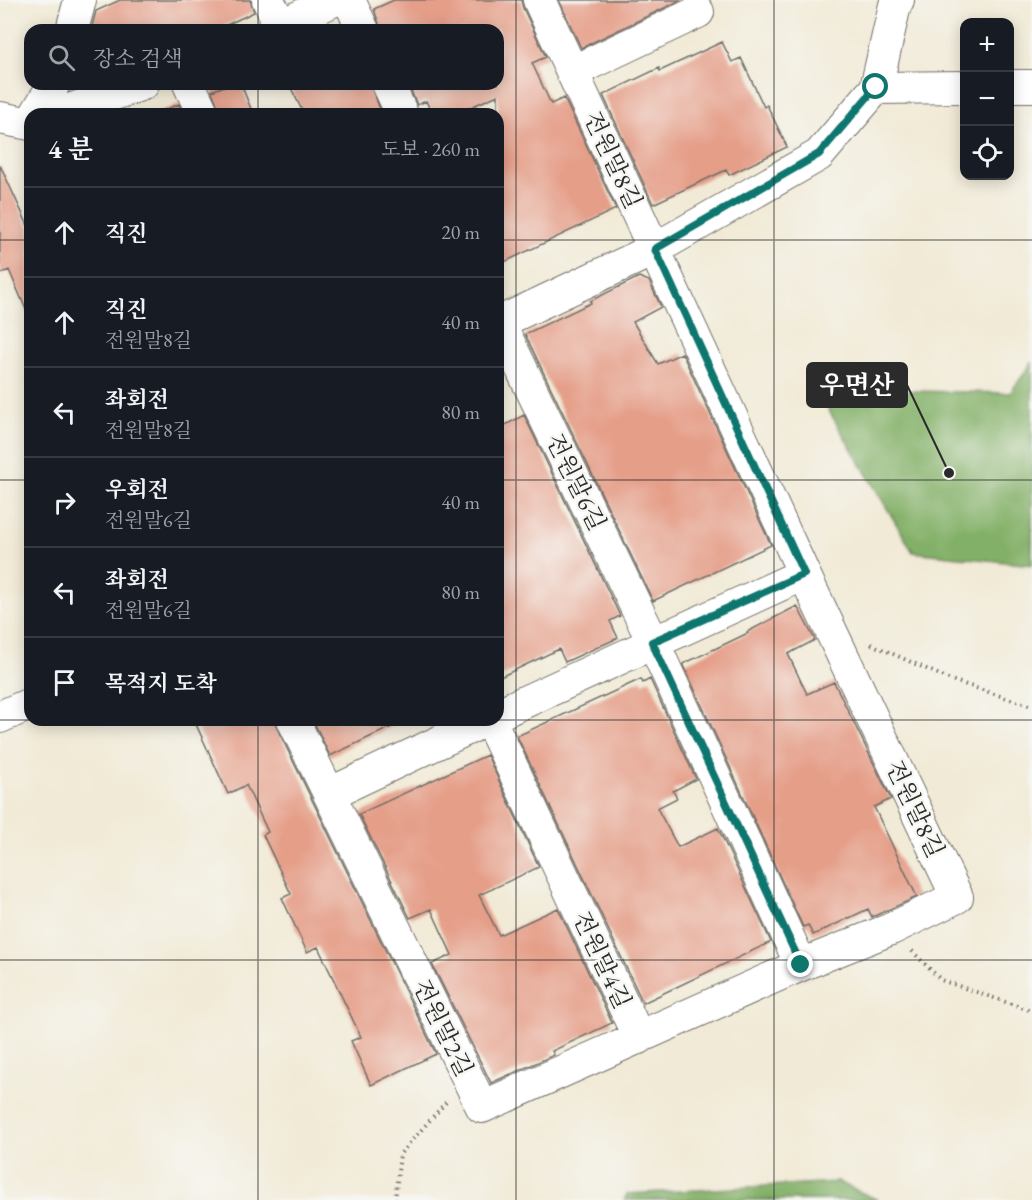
<!DOCTYPE html>
<html lang="ko">
<head>
<meta charset="utf-8">
<style>
  body { margin:0; font-family:"EB Garamond","Noto Serif KR",serif; background:#20242c; color:#f1f3f6 }
  .controls { position:absolute; right:18px; top:18px; display:grid; overflow:hidden; border-radius:12px; box-shadow:0 3px 15px #0003 }
  .controls button { width:54px; height:54px; display:grid; place-items:center; padding:0; border:0; border-bottom:2px solid #363941; background:#171b24; color:#f1f3f6; font:30px sans-serif }
  .stop { position:absolute; width:18px; height:18px; margin:-14px; border:4px solid #0f766e; border-radius:50%; background:#fff }
  .stop.end { background:#0f766e; border-color:#fff; box-shadow:0 2px 6px #0008 }
  .list { margin:0; padding:0; list-style:none }
  h2 { display:flex; justify-content:space-between; align-items:center; height:78px; margin:0; padding:0 24px; font-size:26px }
  h2 small { font-size:20px; font-weight:400; color:#9ea1a6 }
  .list li { display:grid; grid-template-columns:39px 1fr auto; gap:18px; align-items:center; box-sizing:border-box; height:90px; padding:0 24px; border-top:2px solid #363941 }
  .list b { display:block; font-size:22px; white-space:nowrap }
  .list p { margin:0; font-size:20px; white-space:nowrap; color:#9ea1a6 }
  .list em { font-size:20px; font-style:normal; color:#9ea1a6 }
  .icon { flex:none; width:33px; height:33px; fill:none; stroke:currentColor; stroke-width:2; stroke-linecap:round; stroke-linejoin:round }
  .map { position:relative; flex:none; width:1032px; height:1200px; overflow:hidden }
  .search { position:absolute; background:#171b24; box-shadow:0 3px 15px #0003; left:24px; top:24px; width:480px; height:66px; display:flex; align-items:center; gap:15px; box-sizing:border-box; padding:0 21px; border-radius:18px; color:#9ea1a6; font-size:22px }
  .panel { position:absolute; background:#171b24; box-shadow:0 3px 15px #0003; left:24px; top:108px; width:480px; height:618px; border-radius:18px }
  .map>svg:first-child { display:block }
  .forest { fill:#83b068; stroke:#576e4a; stroke-width:1.5 }
  .building { fill:#e59e88 }
  .lines { fill:none; stroke-linecap:round; stroke-linejoin:round }
  .minor-casing { stroke:#706e67; stroke-width:34 }
  .path { stroke:#706e67; stroke-width:4; stroke-dasharray:1.5 4.5; stroke-linecap:butt }
  .minor { stroke:#fff; stroke-width:32 }
  .route { stroke:#0f766e; stroke-width:8 }
  .grid { fill:none; stroke:#2b2b2b; stroke-width:1.5; stroke-opacity:0.55 }
  .labels { text-anchor:middle; stroke-width:5; stroke-linejoin:round; paint-order:stroke }
  .street-label { font-size:24px; fill:#2b2b2b; stroke:#f6f6f2 }
  .leader { fill:none; stroke:#2b2b2b; stroke-width:2 }
  .callout-dot { fill:#2b2b2b; stroke:#f6f6f2; stroke-width:2 }
  .callout { fill:#2b2b2b; stroke:#2b2b2b; stroke-width:2 }
  .callout-label { font-size:26px; text-anchor:middle; font-weight:bold; fill:#fff }
</style>
</head>
<body>
<div class="map">
<svg width="1032" height="1200" viewBox="0 0 1032 1200">
  <rect width="100%" height="100%" fill="#f6f6f2"/>
  <filter id="ink" filterUnits="userSpaceOnUse"><feTurbulence type="fractalNoise" baseFrequency=".0167" numOctaves="2"/><feDisplacementMap in="SourceGraphic" scale="12" xChannelSelector="R" yChannelSelector="G"/><feConvolveMatrix kernelMatrix="1 2 1 2 8 2 1 2 1" color-interpolation-filters="sRGB"/></filter>
  <filter id="wash" filterUnits="userSpaceOnUse"><feTurbulence type="fractalNoise" baseFrequency=".008" numOctaves="4" result="noise"/><feDisplacementMap in="SourceGraphic" scale="24" xChannelSelector="R" yChannelSelector="G"/><feGaussianBlur stdDeviation="1.35" result="paint"/><feColorMatrix in="noise" values="0 0 0 0 0 0 0 0 0 0 0 0 0 0 0 0 0 1.4 0 .05"/><feComposite in="paint" operator="in"/></filter>
  <g filter="url(#wash)">
    <rect width="100%" height="100%" fill="#f1ead6"/>
    <path class="forest" d="M1032,363V565L913,552L816,389L1010,393Z
      M838,1182L878,1200H624L627,1194Z"/>
    <g id="blocks">
      <path class="building" d="M120,0H250L254,12L216,30H91L96,11Z
        M394,0H521L523,8L546,57L532,63L551,104L564,98L616,209L498,265V95L455,114H432L426,101L417,105L408,84H498V30H381L374,9Z
        M559,0H681L581,48Z
        M722,42L732,62L741,58L764,107L767,105L787,147L729,175L726,170L653,204L603,95L659,68L660,71Z
        M229,84H241L253,114H221L212,91Z
        M289,84H370L382,114H304Z
        M179,104L183,114H157V113Z
        M0,165L30,230V319L9,270L0,274Z
        M639,277L649,281L661,307L633,322L658,364L682,353L771,545L653,601L525,334L591,303L590,301Z
        M524,415L620,616L610,621L618,638L565,662L559,649L498,678V429Z
        M797,606L815,640L788,654L807,694L834,682L891,799L874,807L917,897L872,917L868,909L813,935L808,925L803,927L683,664L748,633L747,632Z
        M641,679L643,683L650,679L696,779L673,791L677,798L657,808L678,847L718,828L771,942L643,1003L517,736Z
        M194,720H275L277,728L436,1054L371,1085L351,1041L361,1037L318,947L307,952L282,898L291,894L263,835L268,832L246,785L228,794Z
        M313,720H406L330,756Z
        M487,755L539,867L479,895L499,935L558,908L612,1023L552,1051L554,1055L491,1083L432,964L452,955L431,909L410,918L359,814Z"/>
    </g>
  </g>
  <g filter="url(#ink)">
    <use href="#blocks" fill-opacity="0" stroke="#706e67" stroke-width="1.5"/>
    <g class="lines">
      <defs>
        <path id="minor" d="M268,0L281,26
          M349,0L363,30
          M72,30L80,0
          M272,30L334,0
          M572,72L698,12
          M189,84L203,114
          M388,84L402,114
          M1010,86H1032
          M876,88L895,5L898,0
          M36,114L54,84
          M58,114L143,84
          M0,118L30,124
          M498,320L653,642L801,965
          M498,323L655,249L819,155L876,88L964,87
          M498,714L804,574
          M0,717L30,704
          M293,720L482,1107L801,965L891,929L957,897L804,574L539,0
          M490,720L639,1038
          M329,794L486,720"/>
      </defs>
      <use href="#minor" class="minor-casing"/>
      <path class="path" d="M871,644L951,680L1032,706
        M912,951L941,980L1032,1011
        M395,1200L400,1154L447,1101"/>
      <use href="#minor" class="minor"/>
    </g>
  </g>
  <g class="lines" filter="url(#ink)">
    <path class="route" d="M801,965L652,642L804,574L655,249L819,154L876,87"/>
  </g>
  <path class="grid" d="M258,0V30M516,0V1200M774,0V1200M258,84V114M0,240H30M498,240H1032M0,480H30M498,480H1032M0,720H30M30,720H498M258,720V1200M498,720H1032M0,960H1032"/>
  <g class="labels">
    <g class="street-label">
      <text transform="translate(613 160) rotate(65)" y="8">전원말8길</text>
      <text transform="translate(576 482) rotate(64)" y="8">전원말6길</text>
      <text transform="translate(915 809) rotate(65)" y="8">전원말8길</text>
      <text transform="translate(602 960) rotate(65)" y="8">전원말4길</text>
      <text transform="translate(443 1028) rotate(64)" y="8">전원말2길</text>
    </g>
  </g>
  <path class="leader" d="M949 473L907 385"/>
  <circle class="callout-dot" cx="949" cy="473" r="6"/>
  <rect class="callout" x="807" y="363" width="100" height="44" rx="6"/>
  <g class="callout-label">
    <text x="857" y="394">우면산</text>
  </g>
</svg>
<div class="controls">
<button>+</button>
<button>−</button>
<button><svg class="icon" aria-label="locate" viewBox="0 0 24 24"><circle cx="12" cy="12" r="6"/><path d="M12 2v4M12 18v4M2 12h4M18 12h4"/></svg></button>
</div>
<div class="stop" style="left:876px;top:87px"></div>
<div class="stop end" style="left:801px;top:965px"></div>
<div class="search"><svg class="icon" aria-label="search" viewBox="0 0 24 24"><circle cx="10" cy="10" r="6"/><path d="M15 15l6 6"/></svg>장소 검색</div>
<section class="panel">
<h2>4 분<small>도보 · 260 m</small></h2>
<ul class="list">
<li><svg class="icon" aria-label="ahead" viewBox="0 0 24 24"><path d="M12 20V5M6 11l6-6 6 6"/></svg><div><b>직진</b></div><em>20 m</em></li>
<li><svg class="icon" aria-label="ahead" viewBox="0 0 24 24"><path d="M12 20V5M6 11l6-6 6 6"/></svg><div><b>직진</b><p>전원말8길</p></div><em>40 m</em></li>
<li><svg class="icon" aria-label="left" viewBox="0 0 24 24"><path d="M17 20v-9H6M10 6l-5 5 5 5"/></svg><div><b>좌회전</b><p>전원말8길</p></div><em>80 m</em></li>
<li><svg class="icon" aria-label="right" viewBox="0 0 24 24"><path d="M7 20v-9h11M14 6l5 5-5 5"/></svg><div><b>우회전</b><p>전원말6길</p></div><em>40 m</em></li>
<li><svg class="icon" aria-label="left" viewBox="0 0 24 24"><path d="M17 20v-9H6M10 6l-5 5 5 5"/></svg><div><b>좌회전</b><p>전원말6길</p></div><em>80 m</em></li>
<li><svg class="icon" aria-label="arrive" viewBox="0 0 24 24"><path d="M6 21V4h12l-3 4 3 4H6"/></svg><div><b>목적지 도착</b></div></li>
</ul>
</section>
</div>
</body>
</html>
